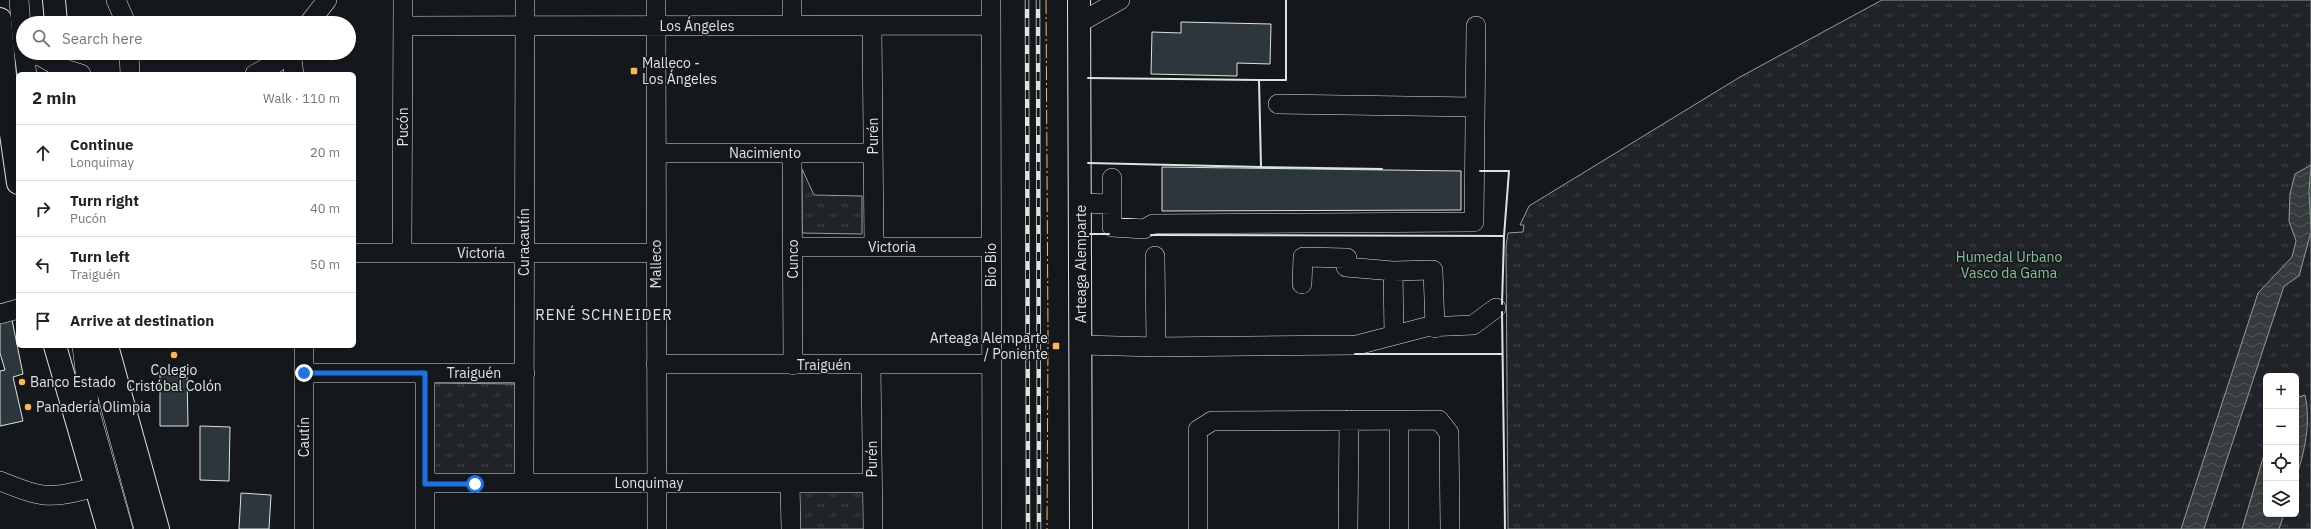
<!DOCTYPE html>
<html lang="en">
<head>
<meta charset="utf-8">
<style>
  body { margin:0; font-family:"IBM Plex Sans",sans-serif; background:#f2f2f2; color:#222 }
  .controls { position:absolute; right:12px; bottom:12px; display:grid; overflow:hidden; border-radius:6px; box-shadow:0 1px 3px #0004 }
  .controls button { width:36px; height:36px; display:grid; place-items:center; padding:0; border:0; border-bottom:1px solid #e0e0e0; background:#fff; color:#222; font:20px sans-serif }
  .stop { position:absolute; width:12px; height:12px; margin:-9px; border:3px solid #1a73e8; border-radius:50%; background:#fff }
  .stop.end { background:#1a73e8; border-color:#fff; box-shadow:0 1px 4px #0008 }
  .list { margin:0; padding:0; list-style:none }
  h2 { display:flex; justify-content:space-between; align-items:center; height:52px; margin:0; padding:0 16px; font-size:17px }
  h2 small { font-size:13px; font-weight:400; color:#767676 }
  .list li { display:grid; grid-template-columns:26px 1fr auto; gap:12px; align-items:center; box-sizing:border-box; height:56px; padding:0 16px; border-top:1px solid #e0e0e0 }
  .list b { display:block; font-size:15px; white-space:nowrap }
  .list p { margin:0; font-size:13px; white-space:nowrap; color:#767676 }
  .list em { font-size:13px; font-style:normal; color:#767676 }
  .icon { flex:none; width:22px; height:22px; fill:none; stroke:currentColor; stroke-width:2; stroke-linecap:round; stroke-linejoin:round }
  .map { position:relative; flex:none; width:2311px; height:529px; overflow:hidden }
  .search { position:absolute; background:#fff; box-shadow:0 1px 3px #0004; left:16px; top:16px; width:340px; height:44px; display:flex; align-items:center; gap:10px; box-sizing:border-box; padding:0 14px; border-radius:22px; color:#767676; font-size:15px }
  .panel { position:absolute; background:#fff; box-shadow:0 1px 3px #0004; left:16px; top:72px; width:340px; height:276px; border-radius:6px }
  .map>svg:first-child { display:block }
  .park { fill:url(#park-tufts); stroke:#939e99; fill-rule:evenodd }
  .water { fill:url(#water-waves); stroke:#939e99 }
  .building { fill:#2c363c; stroke:#d8e6dc }
  .lines { fill:none; stroke-linecap:round; stroke-linejoin:round }
  .minor-casing { stroke:#d8e6dc; stroke-width:20 }
  .major-casing { stroke:#d8e6dc; stroke-width:24 }
  .minor { stroke:#14181c; stroke-width:19 }
  .major { stroke:#14181c; stroke-width:22 }
  .rail-casing { stroke:#d8e6dc; stroke-width:4.5 }
  .rail { stroke:#14181c; stroke-width:3; stroke-dasharray:9; stroke-linecap:butt }
  .wall { stroke:#d8e6dc; stroke-width:2 }
  .power { stroke:#ffb74d; stroke-width:1; stroke-dasharray:14 3 2 3; stroke-linecap:butt }
  .route { stroke:#1a73e8; stroke-width:5 }
  .poi-dot { fill:#ffb74d; stroke:#14181c; stroke-width:1.5 }
  .labels { text-anchor:middle; stroke-width:3; stroke-linejoin:round; paint-order:stroke }
  .street-label { font-size:14px; fill:#d8e6dc; stroke:#14181c }
  .poi-label { font-size:14px; fill:#d8e6dc; stroke:#14181c; text-anchor:start }
  .park-label { font-size:14px; fill:#8ac095; stroke:#14181c }
  .neighbourhood-label { font-size:15px; letter-spacing:1px; fill:#d8e6dc; stroke:#14181c }
</style>
</head>
<body>
<div class="map">
<svg width="2311" height="529" viewBox="0 0 2311 529">
  <defs>
    <pattern id="park-tufts" width="24" height="20" patternUnits="userSpaceOnUse"><rect width="24" height="20" fill="#202428"/><path d="M3 7l-1-3M5 7V3M7 7l1-3M15 17l-1-3M17 17v-4M19 17l1-3" fill="none" stroke="#404447"/></pattern>
    <pattern id="water-waves" width="16" height="10" patternUnits="userSpaceOnUse"><rect width="16" height="10" fill="#363b3e"/><path d="M0 5q4-4 8 0t8 0" fill="none" stroke="#525759"/></pattern>
  </defs>
  <rect width="100%" height="100%" fill="#14181c"/>
  <path class="park" d="M1882,0H2311V529H1508L1506,246L1508,233L1523,232L1524,225H1520L1529,206L1740,77ZM2266,376H2296V514H2266Z
    M802,169L814,195L862,196V234L802,233Z
    M431,383L518,384L517,475L431,474Z
    M792,489H864V529H793Z"/>
  <path class="water" d="M2311,165L2309,191L2311,232L2299,276L2284,286L2204,529H2181L2258,293L2292,257L2296,241L2289,221L2290,194L2295,174Z
    M2305,395C2311,423 2305,450 2296,478V398Z
    M2266,448V514H2284L2279,529H2242Z"/>
  <path class="building" d="M1181,22L1271,24L1270,64L1237,63V76L1151,74L1152,32L1181,33Z
    M1162,167L1461,171V210L1162,211Z
    M12,320L23,374L13,377L23,421L0,426V371L5,370L0,353V323Z
    M160,374H187L188,426H160Z
    M200,426L230,427L229,481L200,480Z
    M241,493L271,495L269,529H239Z"/>
  <g class="lines">
    <defs>
      <path id="minor" d="M19,0L23,49
        M116,0L126,23
        M656,0L657,529
        M792,0V26
        M991,0L992,529
        M309,23L327,0
        M1079,23L1120,0
        M403,26L991,25
        M872,26L874,247
        M24,53L27,74
        M35,53L59,67L81,74
        M129,53L130,74
        M291,53L294,74
        M255,74L276,63L287,53
        M1278,104L1474,107
        M656,153H873
        M792,153L793,365
        M1112,178V227L1144,229L1153,224L1474,222L1476,26
        M1080,203L1112,204
        M793,247H991
        M354,253H656
        M402,253L403,0
        M1155,256L1156,347
        M1302,284L1303,257L1347,258L1346,267L1393,271
        M0,314L18,309
        M1394,335L1393,271L1433,270L1435,328
        M1082,345L1156,347L1357,345L1426,327L1473,325L1496,308
        M82,346L90,412L123,529
        M94,346L144,529
        M656,364H992
        M871,365L873,529
        M304,373H525
        M425,373V529
        M1399,420V529
        M0,481C45,499 49,499 96,487
        M425,483H872
        M524,483L525,0
        M790,483L791,529
        M304,529V346
        M1198,529V430L1212,421L1439,420L1449,433L1450,529
        M1348,529L1349,420"/>
      <path id="major" d="M54,0L56,23
        M1079,0L1081,529
        M0,19L9,120L18,183
        M58,53L60,74
        M55,346L108,529
        M107,346L158,529"/>
    </defs>
    <use href="#minor" class="minor-casing"/>
    <use href="#major" class="major-casing"/>
    <use href="#minor" class="minor"/>
    <use href="#major" class="major"/>
    <defs>
      <path id="rail" d="M1027,0L1028,529
        M1038,0L1039,529"/>
    </defs>
    <use href="#rail" class="rail-casing"/>
    <use href="#rail" class="rail"/>
    <path class="wall" d="M1286,0V80H1259L1261,167L1382,169
      M1088,78L1259,80
      M1088,163L1261,167
      M1090,234H1109
      M1151,235L1504,236L1509,171H1480
      M1502,304L1504,236
      M1502,312L1505,529
      M1355,354H1501"/>
    <path class="power" d="M1046,0L1048,336L1047,529"/>
  </g>
  <g class="lines">
    <path class="route" d="M304,373H425V484H475"/>
  </g>
  <g class="poi-dot">
    <rect x="630" y="67" width="8" height="8" rx="2"/>
    <rect x="1052" y="342" width="8" height="8" rx="2"/>
    <circle cx="174" cy="355" r="4"/>
    <circle cx="22" cy="382" r="4"/>
    <circle cx="28" cy="407" r="4"/>
  </g>
  <g class="labels">
    <g class="street-label">
      <text x="697" y="31">Los Ángeles</text>
      <text transform="translate(403 127) rotate(-90)" y="5">Pucón</text>
      <text transform="translate(873 136) rotate(-90)" y="5">Purén</text>
      <text x="765" y="158">Nacimiento</text>
      <text transform="translate(524 242) rotate(-90)" y="5">Curacautín</text>
      <text x="892" y="252">Victoria</text>
      <text x="481" y="258">Victoria</text>
      <text transform="translate(793 259) rotate(-90)" y="5">Cunco</text>
      <text transform="translate(656 264) rotate(-90)" y="5">Malleco</text>
      <text transform="translate(1081 264) rotate(-90)" y="5">Arteaga Alemparte</text>
      <text transform="translate(991 265) rotate(-90)" y="5">Bio Bio</text>
      <text x="824" y="370">Traiguén</text>
      <text x="474" y="378">Traiguén</text>
      <text transform="translate(304 437) rotate(-90)" y="5">Cautín</text>
      <text transform="translate(872 459) rotate(-90)" y="5">Purén</text>
      <text x="649" y="488">Lonquimay</text>
    </g>
    <g class="poi-label">
      <text x="642" y="68">Malleco -<tspan x="642" dy="16">Los Ángeles</tspan></text>
      <text x="1048" y="343" text-anchor="end">Arteaga Alemparte<tspan x="1048" dy="16">/ Poniente</tspan></text>
      <text x="174" y="375" text-anchor="middle">Colegio<tspan x="174" dy="16">Cristóbal Colón</tspan></text>
      <text x="30" y="387">Banco Estado</text>
      <text x="36" y="412">Panadería Olimpia</text>
    </g>
    <g class="park-label">
      <text x="2009" y="262">Humedal Urbano<tspan x="2009" dy="16">Vasco da Gama</tspan></text>
    </g>
    <g class="neighbourhood-label">
      <text x="604" y="320">RENÉ SCHNEIDER</text>
    </g>
  </g>
</svg>
<div class="controls">
<button>+</button>
<button>−</button>
<button><svg class="icon" aria-label="locate" viewBox="0 0 24 24"><circle cx="12" cy="12" r="6"/><path d="M12 2v4M12 18v4M2 12h4M18 12h4"/></svg></button>
<button><svg class="icon" aria-label="layers" viewBox="0 0 24 24"><path d="M12 4l9 5-9 5-9-5zM3 14l9 5 9-5"/></svg></button>
</div>
<div class="stop" style="left:475px;top:484px"></div>
<div class="stop end" style="left:304px;top:373px"></div>
<div class="search"><svg class="icon" aria-label="search" viewBox="0 0 24 24"><circle cx="10" cy="10" r="6"/><path d="M15 15l6 6"/></svg>Search here</div>
<section class="panel">
<h2>2 min<small>Walk · 110 m</small></h2>
<ul class="list">
<li><svg class="icon" aria-label="ahead" viewBox="0 0 24 24"><path d="M12 20V5M6 11l6-6 6 6"/></svg><div><b>Continue</b><p>Lonquimay</p></div><em>20 m</em></li>
<li><svg class="icon" aria-label="right" viewBox="0 0 24 24"><path d="M7 20v-9h11M14 6l5 5-5 5"/></svg><div><b>Turn right</b><p>Pucón</p></div><em>40 m</em></li>
<li><svg class="icon" aria-label="left" viewBox="0 0 24 24"><path d="M17 20v-9H6M10 6l-5 5 5 5"/></svg><div><b>Turn left</b><p>Traiguén</p></div><em>50 m</em></li>
<li><svg class="icon" aria-label="arrive" viewBox="0 0 24 24"><path d="M6 21V4h12l-3 4 3 4H6"/></svg><div><b>Arrive at destination</b></div></li>
</ul>
</section>
</div>
</body>
</html>
